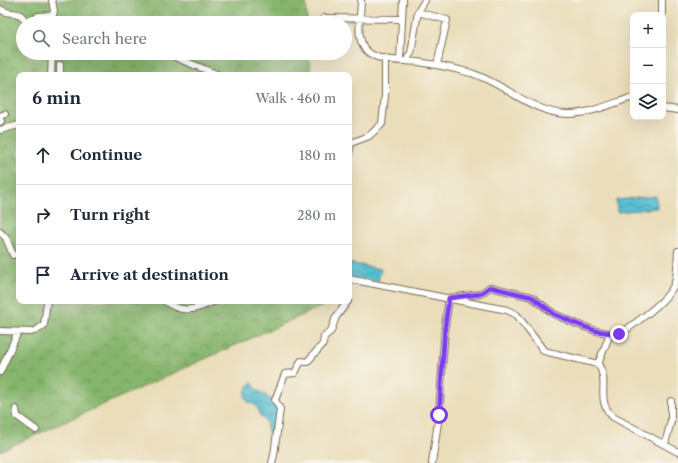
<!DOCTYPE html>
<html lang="en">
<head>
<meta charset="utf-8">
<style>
  body { margin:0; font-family:"Libre Caslon Text",serif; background:#f6f6f7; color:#1f2937 }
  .controls { position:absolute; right:12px; top:12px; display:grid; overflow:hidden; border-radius:8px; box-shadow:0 4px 16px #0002 }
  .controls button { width:36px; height:36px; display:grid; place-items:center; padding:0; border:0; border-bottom:1px solid #e0e1e3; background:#fff; color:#1f2937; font:20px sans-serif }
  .stop { position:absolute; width:12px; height:12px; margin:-9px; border:3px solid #7c3aed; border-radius:50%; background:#fff }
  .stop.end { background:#7c3aed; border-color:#fff; box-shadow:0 1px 4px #0008 }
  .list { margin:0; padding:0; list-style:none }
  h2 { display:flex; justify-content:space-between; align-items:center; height:52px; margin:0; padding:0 16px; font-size:17px }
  h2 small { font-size:13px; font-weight:400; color:#747a83 }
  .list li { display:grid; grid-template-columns:26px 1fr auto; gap:12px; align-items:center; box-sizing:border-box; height:60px; padding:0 16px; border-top:1px solid #e0e1e3 }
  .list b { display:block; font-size:15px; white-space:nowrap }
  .list em { font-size:13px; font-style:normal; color:#747a83 }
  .icon { flex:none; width:22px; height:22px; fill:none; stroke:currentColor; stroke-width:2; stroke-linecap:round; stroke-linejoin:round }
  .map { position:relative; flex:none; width:678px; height:463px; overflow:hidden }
  .search { position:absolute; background:#fff; box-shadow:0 4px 16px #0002; left:16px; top:16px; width:336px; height:44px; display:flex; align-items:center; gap:10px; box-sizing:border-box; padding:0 14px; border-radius:22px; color:#747a83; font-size:15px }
  .panel { position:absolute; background:#fff; box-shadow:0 4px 16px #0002; left:16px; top:72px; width:336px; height:232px; border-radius:8px }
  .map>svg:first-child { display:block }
  .forest { fill:url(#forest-crowns); stroke:#607046 }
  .water { fill:url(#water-waves); stroke:#487478 }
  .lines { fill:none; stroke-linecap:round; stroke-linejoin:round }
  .minor-casing { stroke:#786954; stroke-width:8 }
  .minor { stroke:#fff; stroke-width:6 }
  .route { stroke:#7c3aed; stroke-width:5 }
</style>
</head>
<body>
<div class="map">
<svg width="678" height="463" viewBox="0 0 678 463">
  <defs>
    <pattern id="forest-crowns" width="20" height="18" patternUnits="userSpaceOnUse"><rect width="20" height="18" fill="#86b56d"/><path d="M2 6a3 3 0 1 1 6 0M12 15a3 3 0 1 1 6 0" fill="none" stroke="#6f9359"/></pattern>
    <pattern id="water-waves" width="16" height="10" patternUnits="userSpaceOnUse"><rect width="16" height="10" fill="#54bed1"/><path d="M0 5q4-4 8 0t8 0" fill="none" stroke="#479ba9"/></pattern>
  </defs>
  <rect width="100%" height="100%" fill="#f7f3e8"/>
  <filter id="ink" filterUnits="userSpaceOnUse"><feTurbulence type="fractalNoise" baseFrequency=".025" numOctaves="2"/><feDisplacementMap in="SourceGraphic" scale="8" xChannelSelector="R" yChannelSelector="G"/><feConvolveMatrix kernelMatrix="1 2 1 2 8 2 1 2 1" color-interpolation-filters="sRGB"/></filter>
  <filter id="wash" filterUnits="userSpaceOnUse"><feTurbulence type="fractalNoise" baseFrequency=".012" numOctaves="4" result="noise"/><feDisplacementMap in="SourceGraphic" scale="16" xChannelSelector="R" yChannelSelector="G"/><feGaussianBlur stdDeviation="0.9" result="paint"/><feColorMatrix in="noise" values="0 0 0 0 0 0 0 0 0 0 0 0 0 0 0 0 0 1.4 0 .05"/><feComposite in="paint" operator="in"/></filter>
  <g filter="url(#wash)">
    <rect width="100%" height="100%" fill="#eaddb9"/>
    <path class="forest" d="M0,0H306L307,23H23V53H309L311,75H19V301H325V305L0,451Z"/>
    <path class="water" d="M656,196L657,208L617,212L616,200Z
      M349,263L381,269L378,282L349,277Z
      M252,382L257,390L275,402L278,408L275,435L272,438L268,432L266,422L259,414C259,407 255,404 248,402L245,397L246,389Z"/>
  </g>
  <g filter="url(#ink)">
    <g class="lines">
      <defs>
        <path id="minor" d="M361,0C361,14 355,39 366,50C379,64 407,59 424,63C440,65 456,69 471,73C504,83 533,114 568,114C589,114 611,104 630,98L633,99
          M0,9C11,17 20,8 26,23
          M418,12L425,0
          M662,15V0
          M324,18L399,19
          M39,23L38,16L53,15
          M51,23L54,11L52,0
          M171,53L177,58L219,75
          M400,60L403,0
          M408,61V57L411,53L418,12L447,20L437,65
          M60,65V75
          M51,75L52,53
          M663,108L678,110
          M0,116L5,114
          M0,122L1,121
          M0,130L19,125
          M349,153L351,143L369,136L382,124L385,96V58
          M0,232L6,238L13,255
          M349,279L507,310L517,315L544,351L598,364C611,383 594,399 613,417L678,452
          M165,301C182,315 197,309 215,301
          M0,331L31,332L37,330L44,325L47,301
          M598,364L610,334
          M0,372L18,332
          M16,409L17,416L36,430
          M665,444L671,421V401
          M272,463L274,455L280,409L275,400L285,374L295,373L301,361L307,362L323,344L324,337L331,331L336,317L348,301
          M432,463L439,415L445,326L449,298L480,294L490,287L532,297L554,314L577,324L596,331L619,335C634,324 670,300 675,282C678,272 677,261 678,251"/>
      </defs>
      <use href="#minor" class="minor-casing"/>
      <use href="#minor" class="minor"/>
    </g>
  </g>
  <g class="lines" filter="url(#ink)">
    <path class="route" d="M439,415L445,326L449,298L480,294L490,287L532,297L554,314L577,324L596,331L619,334"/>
  </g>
</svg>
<div class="controls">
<button>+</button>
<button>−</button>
<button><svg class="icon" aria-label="layers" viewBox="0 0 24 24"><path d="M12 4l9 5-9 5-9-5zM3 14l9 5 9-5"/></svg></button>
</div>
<div class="stop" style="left:439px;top:415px"></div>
<div class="stop end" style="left:619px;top:334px"></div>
<div class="search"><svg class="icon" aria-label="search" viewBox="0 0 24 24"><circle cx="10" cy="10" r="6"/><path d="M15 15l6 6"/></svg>Search here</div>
<section class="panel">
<h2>6 min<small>Walk · 460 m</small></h2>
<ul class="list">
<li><svg class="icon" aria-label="ahead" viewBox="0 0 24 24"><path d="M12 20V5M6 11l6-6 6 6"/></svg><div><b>Continue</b></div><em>180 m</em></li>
<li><svg class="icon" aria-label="right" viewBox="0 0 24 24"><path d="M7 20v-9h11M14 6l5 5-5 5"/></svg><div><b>Turn right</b></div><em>280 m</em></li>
<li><svg class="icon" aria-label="arrive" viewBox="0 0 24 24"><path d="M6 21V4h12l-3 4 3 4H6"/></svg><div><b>Arrive at destination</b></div></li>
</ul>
</section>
</div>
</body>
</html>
